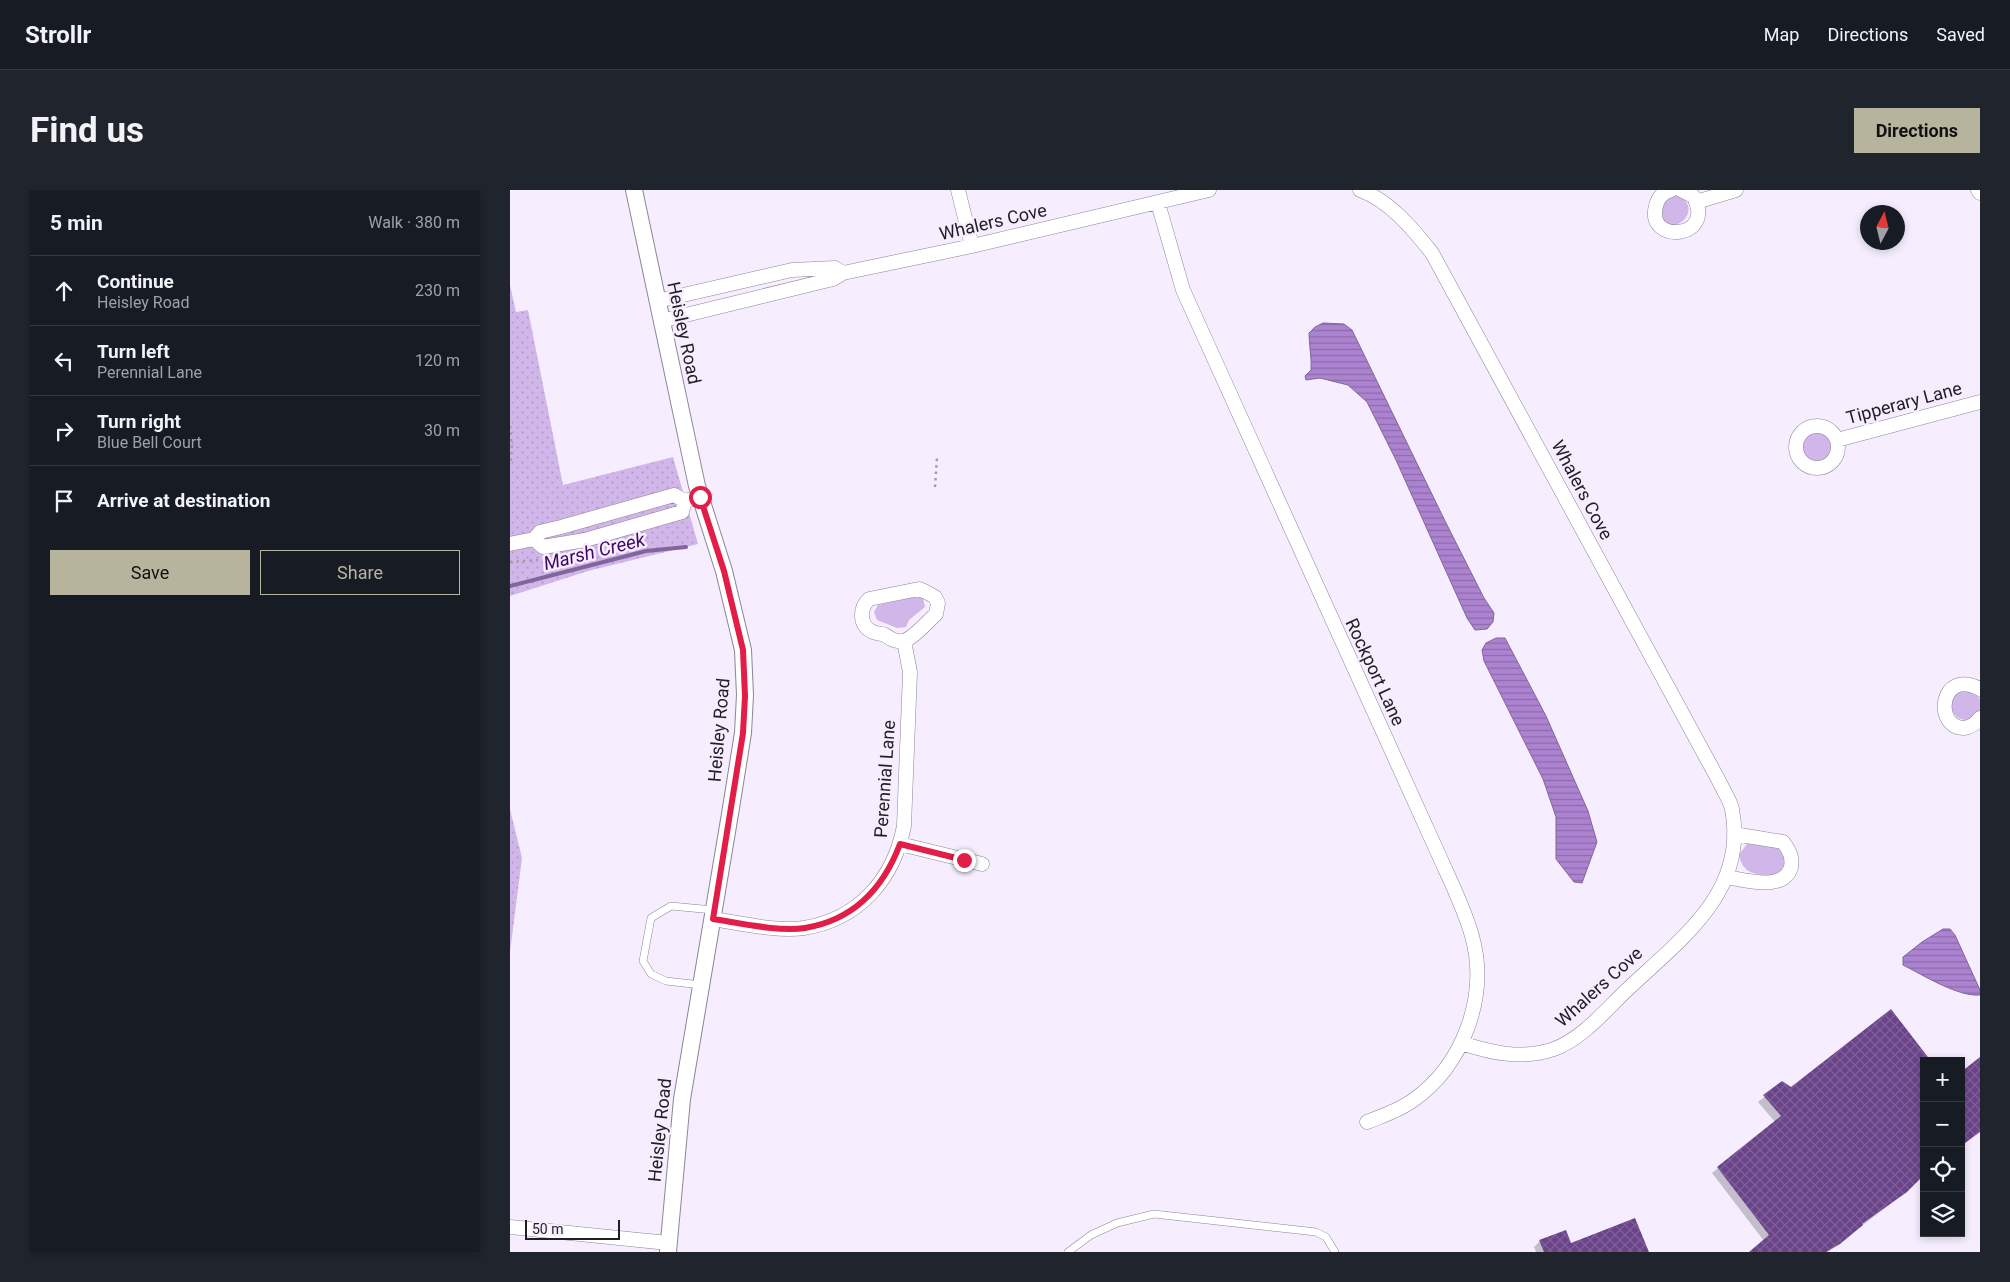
<!DOCTYPE html>
<html lang="en">
<head>
<meta charset="utf-8">
<style>
  body { margin:0; font-family:Roboto,sans-serif; background:#20242c; color:#f1f3f6 }
  .controls { position:absolute; right:15px; bottom:15px; display:grid; overflow:hidden; border-radius:0px; box-shadow:0 2px 8px #0003 }
  .controls button { width:45px; height:45px; display:grid; place-items:center; padding:0; border:0; border-bottom:1px solid #363941; background:#171b24; color:#f1f3f6; font:25px sans-serif }
  .compass { position:absolute; left:1350px; top:15px; width:45px; height:45px; border-radius:50%; background:#171b24; box-shadow:0 2px 8px #0003; rotate:7deg }
  .scale { position:absolute; left:15px; bottom:12px; width:95px; box-sizing:border-box; padding-left:5px; border:2px solid #211e24; border-top:0; font-size:14px; line-height:18px; white-space:nowrap; color:#211e24; -webkit-text-stroke:4px #f6eeff; paint-order:stroke }
  .stop { position:absolute; width:15px; height:15px; margin:-11px; border:4px solid #e11d48; border-radius:50%; background:#fff }
  .stop.end { background:#e11d48; border-color:#fff; box-shadow:0 1px 5px #0008 }
  .list { margin:0; padding:0; list-style:none }
  h2 { display:flex; justify-content:space-between; align-items:center; height:65px; margin:0; padding:0 20px; font-size:21px }
  h2 small { font-size:16px; font-weight:400; color:#9ea1a6 }
  .list li { display:grid; grid-template-columns:32px 1fr auto; gap:15px; align-items:center; box-sizing:border-box; height:70px; padding:0 20px; border-top:1px solid #363941 }
  .list b { display:block; font-size:19px; white-space:nowrap }
  .list p { margin:0; font-size:16px; white-space:nowrap; color:#9ea1a6 }
  .list em { font-size:16px; font-style:normal; color:#9ea1a6 }
  .actions { display:flex; gap:10px; padding:15px 20px }
  .actions a { flex:1; padding:11px 0; border:1px solid #b7b49e; border-radius:0px; text-align:center; font-size:18px; color:#b7b49e }
  .actions .main { background:#b7b49e; color:#111 }
  .icon { flex:none; width:28px; height:28px; fill:none; stroke:currentColor; stroke-width:2; stroke-linecap:round; stroke-linejoin:round }
  .map { position:relative; flex:none; width:1470px; height:1062px; overflow:hidden; border-radius:0px }
  header { display:flex; align-items:center; gap:30px; box-sizing:border-box; height:70px; padding:0 25px; background:#171b24; border-bottom:1px solid #363941 }
  header strong { font-size:24px }
  nav { display:flex; gap:28px; margin-inline-start:auto; font-size:18px }
  .intro { display:flex; align-items:center; justify-content:space-between; box-sizing:border-box; height:120px; padding:0 30px }
  h1 { margin:0; font-size:35px }
  .button { padding:12px 22px; border-radius:0px; background:#b7b49e; color:#111; font-size:18px; font-weight:700 }
  main { display:flex; gap:30px; padding:0 30px }
  aside { flex:1; background:#171b24; border-radius:0px; box-shadow:0 2px 8px #0003 }
  .map>svg:first-child { display:block }
  .grass { fill:#d1b6ea }
  .park { fill:url(#park-dots) }
  .water { fill:url(#water-rules); stroke:#82659c }
  .shadow { fill:#0003 }
  .lines { fill:none; stroke-linecap:round; stroke-linejoin:round }
  .stream { stroke:#82659c; stroke-width:4 }
  .building { fill:url(#building-cross-hatch) }
  .service-casing { stroke:#8c8593; stroke-width:8 }
  .minor-casing { stroke:#8c8593; stroke-width:15 }
  .tertiary-casing { stroke:#8c8593; stroke-width:18 }
  .path { stroke:#a29ca9; stroke-width:2.5; stroke-dasharray:2.5 4; stroke-linecap:butt }
  .service { stroke:#fff; stroke-width:7 }
  .minor { stroke:#fff; stroke-width:14 }
  .tertiary { stroke:#fff; stroke-width:16 }
  .route { stroke:#e11d48; stroke-width:6 }
  .labels { text-anchor:middle; stroke-width:5; stroke-linejoin:round; paint-order:stroke }
  .street-label { font-size:18px; fill:#211e24; stroke:#f6eeff }
  .water-label { font-size:19px; font-style:italic; fill:#430666; stroke:#f6eeff }
</style>
</head>
<body>
<header>
<strong>Strollr</strong>
<nav><a>Map</a><a>Directions</a><a>Saved</a></nav>
</header>
<div class="intro"><h1>Find us</h1><a class="button">Directions</a></div>
<main>
<aside>
<h2>5 min<small>Walk · 380 m</small></h2>
<ul class="list">
<li><svg class="icon" aria-label="ahead" viewBox="0 0 24 24"><path d="M12 20V5M6 11l6-6 6 6"/></svg><div><b>Continue</b><p>Heisley Road</p></div><em>230 m</em></li>
<li><svg class="icon" aria-label="left" viewBox="0 0 24 24"><path d="M17 20v-9H6M10 6l-5 5 5 5"/></svg><div><b>Turn left</b><p>Perennial Lane</p></div><em>120 m</em></li>
<li><svg class="icon" aria-label="right" viewBox="0 0 24 24"><path d="M7 20v-9h11M14 6l5 5-5 5"/></svg><div><b>Turn right</b><p>Blue Bell Court</p></div><em>30 m</em></li>
<li><svg class="icon" aria-label="arrive" viewBox="0 0 24 24"><path d="M6 21V4h12l-3 4 3 4H6"/></svg><div><b>Arrive at destination</b></div></li>
</ul>
<div class="actions"><a class="main">Save</a><a>Share</a></div>
</aside>
<div class="map">
<svg width="1470" height="1062" viewBox="0 0 1470 1062">
  <defs>
    <pattern id="park-dots" width="8" height="8" patternUnits="userSpaceOnUse" patternTransform="scale(1.25)"><rect width="8" height="8" fill="#d1b6ea"/><path d="M2 2h.1M6 6h.1" fill="none" stroke="#b39cc9" stroke-width="1.8" stroke-linecap="round"/></pattern>
    <pattern id="water-rules" width="6" height="5" patternUnits="userSpaceOnUse" patternTransform="scale(1.25)"><rect width="6" height="5" fill="#ac83d0"/><path d="M0 2.5h6" fill="none" stroke="#8c6ba9"/></pattern>
    <pattern id="building-cross-hatch" width="8" height="8" patternUnits="userSpaceOnUse" patternTransform="scale(1.25)"><rect width="8" height="8" fill="#6a438a"/><path d="M0 0l8 8M0 8l8-8" fill="none" stroke="#7e6197"/></pattern>
  </defs>
  <rect width="100%" height="100%" fill="#f6eeff"/>
  <path class="grass" d="M1166,3C1198,21 1160,48 1152,28C1149,22 1152,14 1152,8Z
    M1291 255a16 16 0 1 1 32 0a16 16 0 1 1-32 0Z
    M409,406L413,408L415,417L399,430L396,437L387,438L367,430L364,422L368,415Z
    M1441 515a15 15 0 1 1 30 0a15 15 0 1 1-30 0Z
    M1245,652L1265,656L1274,661L1276,674L1272,681L1263,686C1246,684 1233,685 1229,665L1237,654Z"/>
  <path class="park" d="M0,95L6,122L18,120L53,295L163,267L188,354L78,381L0,406Z
    M0,619L12,668L0,762Z"/>
  <path class="water" d="M813,133L834,134L842,140L936,333L974,408L984,423L983,432L977,439L965,440L957,428L886,270L857,212L838,195L810,188L796,190L795,186L801,180C802,168 799,156 799,143L805,137Z
    M986,448H995L1036,526L1078,621L1087,652L1072,693L1064,692L1046,669V627L1033,589L974,471L972,460L976,453Z
    M1433,739H1440L1445,745L1470,800V805C1448,807 1413,785 1393,775V767L1412,752Z"/>
  <path class="shadow" d="M1414,871L1397,1001L1318,1062H1241L1254,1051L1202,983L1265,932L1248,912L1272,893L1281,899Z
    M1030,1051L1060,1055L1138,1062H1026L1024,1057Z"/>
  <g class="lines">
    <path class="stream" d="M0,396L136,361L176,357"/>
  </g>
  <path class="building" d="M1381,819L1421,871H1414V985L1397,1002L1352,1034L1353,1035L1330,1054L1316,1062H1239L1259,1045L1207,977L1271,926L1253,905L1272,891L1281,897Z
    M1470,867V942L1451,956V882Z
    M1125,1028L1139,1062H1034L1029,1050L1056,1040L1061,1053Z"/>
  <g class="lines">
    <defs>
      <path id="service" d="M191,795L156,791L141,784L133,771L141,728L161,716L203,720
        M558,1062L581,1045L607,1033L644,1024L806,1042L816,1047L825,1062"/>
      <path id="minor" d="M448,0L462,56
        M850,0C880,11 903,39 922,63L1209,591C1213,600 1220,610 1222,619C1238,701 1172,748 1120,797C1097,818 1074,848 1044,859C1012,870 982,863 951,853
        M1161,0C1154,2 1148,7 1146,16C1135,55 1208,49 1183,6L1171,0
        M1468,0L1470,3
        M1186,12L1226,0
        M648,13L673,100L927,661C939,688 954,717 962,746C979,806 953,876 902,911C888,921 872,926 857,932
        M147,111L282,80L325,78L333,83
        M151,131L323,89L333,83L462,56L699,0
        M1286 257a21 21 0 1 1 42 0a21 21 0 1 1-42 0Z
        M1327,250L1470,212
        M175,311L172,322L75,350L33,357L24,349L30,342L51,337L164,305L175,311L190,307
        M0,354L24,349
        M409,399L416,402L425,407L428,413L426,424C418,431 403,449 393,451C385,452 381,449 375,445C371,443 367,444 363,442C349,436 349,419 359,409Z
        M1470,499C1430,477 1423,538 1454,538C1461,537 1466,534 1470,528
        M390,654L472,674
        M1217,687C1235,690 1274,702 1281,677C1283,667 1279,660 1273,652L1224,644
        M203,729C230,733 267,742 294,738C350,729 384,688 394,636L400,482L394,451
        M0,1037L158,1053"/>
      <path id="tertiary" d="M124,0L187,296L214,381L233,460L235,505L233,543L220,624L172,909L158,1062"/>
    </defs>
    <use href="#service" class="service-casing"/>
    <use href="#minor" class="minor-casing"/>
    <use href="#tertiary" class="tertiary-casing"/>
    <path class="path" d="M0,236L2,260L0,275
      M425,297L427,267
      M0,372L28,370"/>
    <use href="#service" class="service"/>
    <use href="#minor" class="minor"/>
    <use href="#tertiary" class="tertiary"/>
  </g>
  <g class="lines">
    <path class="route" d="M190,307L214,381L233,460L235,506L233,543L203,729C229,733 269,742 295,738C343,730 373,699 390,654L454,670"/>
  </g>
  <g class="labels">
    <g class="street-label">
      <text transform="translate(483 32) rotate(-13)" y="6">Whalers Cove</text>
      <text transform="translate(174 143) rotate(78)" y="6">Heisley Road</text>
      <text transform="translate(1394 213) rotate(-15)" y="6">Tipperary Lane</text>
      <text transform="translate(1072 300) rotate(62)" y="6">Whalers Cove</text>
      <text transform="translate(865 482) rotate(65)" y="6">Rockport Lane</text>
      <text transform="translate(209 540) rotate(-85)" y="6">Heisley Road</text>
      <text transform="translate(375 589) rotate(-86)" y="6">Perennial Lane</text>
      <text transform="translate(1089 797) rotate(-42)" y="6">Whalers Cove</text>
      <text transform="translate(150 940) rotate(-84)" y="6">Heisley Road</text>
    </g>
    <g class="water-label">
      <text transform="translate(84 361) rotate(-14)" y="7">Marsh Creek</text>
    </g>
  </g>
</svg>
<div class="controls">
<button>+</button>
<button>−</button>
<button><svg class="icon" aria-label="locate" viewBox="0 0 24 24"><circle cx="12" cy="12" r="6"/><path d="M12 2v4M12 18v4M2 12h4M18 12h4"/></svg></button>
<button><svg class="icon" aria-label="layers" viewBox="0 0 24 24"><path d="M12 4l9 5-9 5-9-5zM3 14l9 5 9-5"/></svg></button>
</div>
<svg class="compass" viewBox="-18 -18 36 36"><path d="M0-13l5 13h-10z" fill="#e53935"/><path d="M0 13l5-13h-10z" fill="#9ea1a6"/></svg>
<div class="scale">50 m</div>
<div class="stop" style="left:190px;top:307px"></div>
<div class="stop end" style="left:454px;top:670px"></div>
</div>
</main>
</body>
</html>
